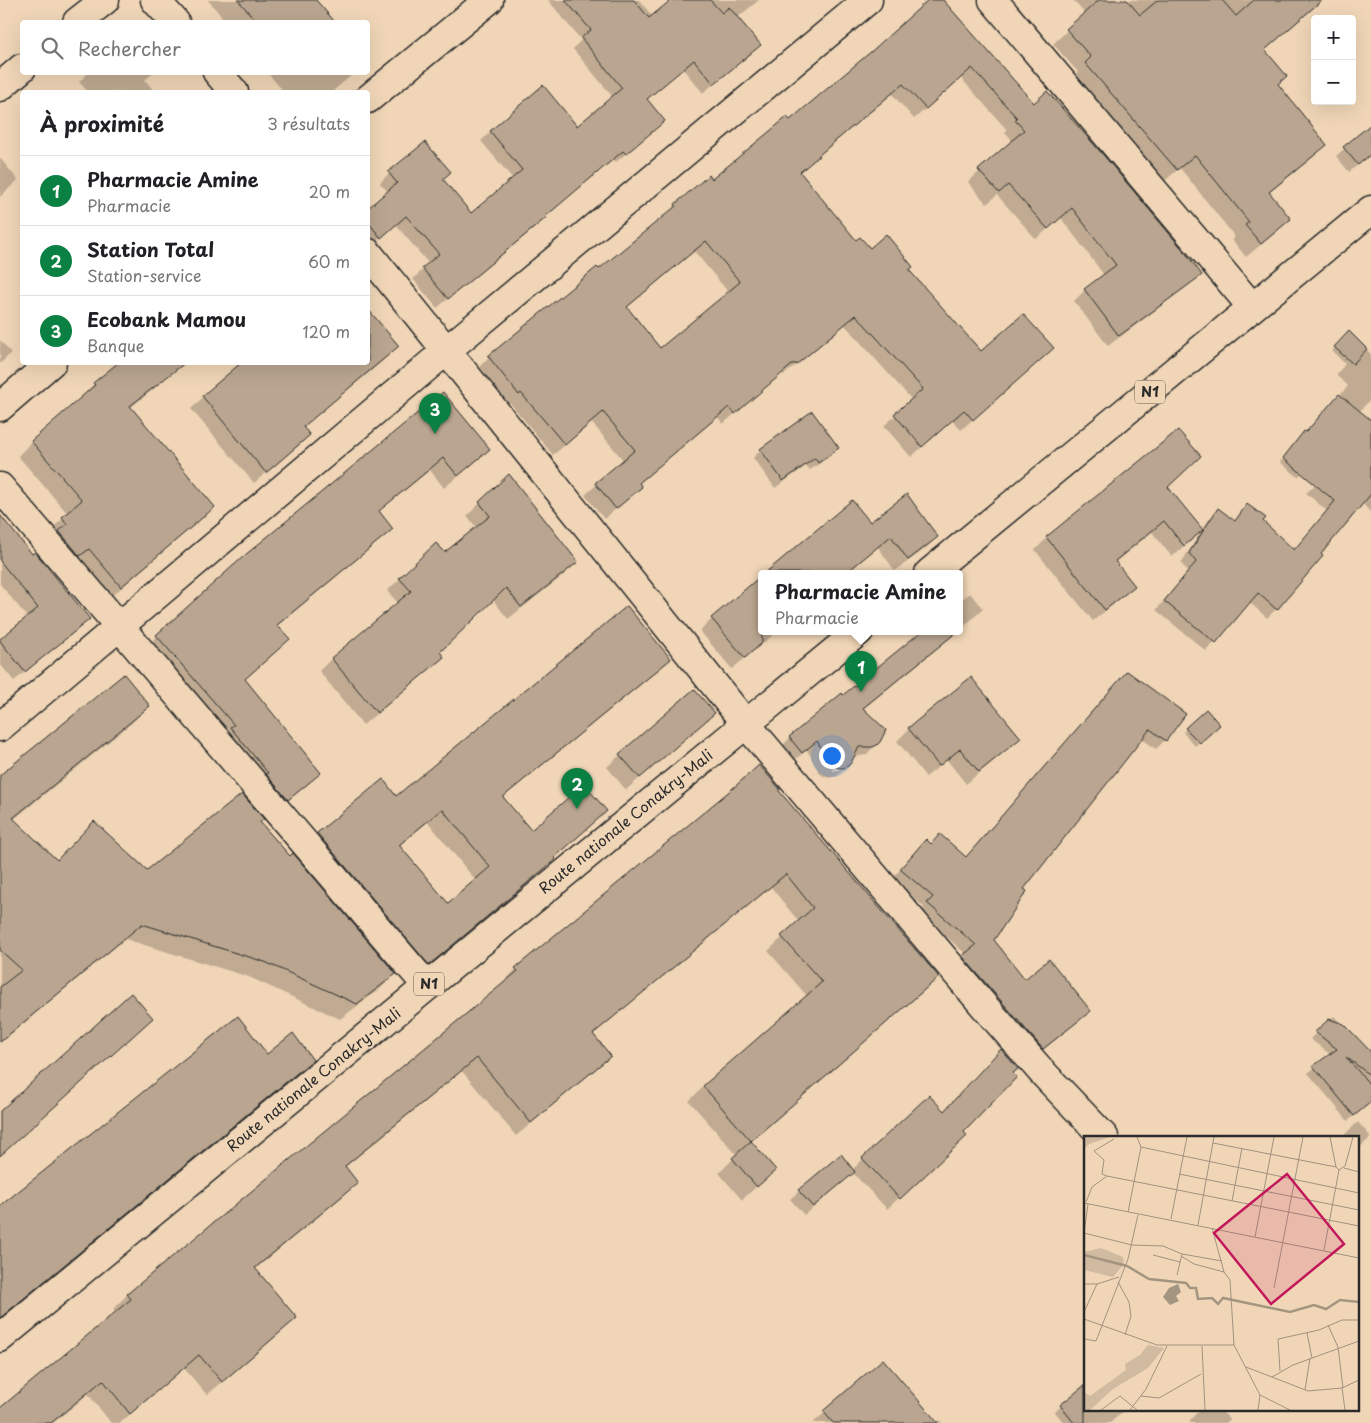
<!DOCTYPE html>
<html lang="fr">
<head>
<meta charset="utf-8">
<style>
  body { margin:0; font-family:"Playpen Sans",sans-serif; background:#f6f6f6; color:#202124 }
  .controls { position:absolute; right:15px; top:15px; display:grid; overflow:hidden; border-radius:5px; box-shadow:0 5px 20px #0002 }
  .controls button { width:45px; height:45px; display:grid; place-items:center; padding:0; border:0; border-bottom:1px solid #e0e0e0; background:#fff; color:#202124; font:25px sans-serif }
  .you { position:absolute; left:831px; top:755px; width:18px; height:18px; margin:-12px; border:4px solid #fff; border-radius:50%; background:#1a73e8; box-shadow:0 0 0 8px #1a73e833 }
  .badge { display:grid; place-items:center; width:32px; height:32px; border-radius:50%; background:#0b8043; color:#fff; font-size:16px; font-weight:700 }
  .pin { position:absolute; translate:-50% -41px; filter:drop-shadow(0 1px 2px #0008) }
  .pin::after { content:''; position:absolute; top:26px; width:18px; height:15px; background:inherit; clip-path:polygon(0 0,100% 0,50% 100%) }
  .popup { position:absolute; left:758px; top:570px; width:205px; height:65px; box-sizing:border-box; display:grid; place-content:center; border-radius:5px; background:#fff; filter:drop-shadow(0 1px 4px #0005); font-size:16px; white-space:nowrap; color:#757577 }
  .popup b { font-size:19px; color:#202124 }
  .popup::after { content:''; position:absolute; left:50%; top:100%; margin-left:-10px; border:10px solid transparent; border-top-color:#fff }
  .list { margin:0; padding:0; list-style:none }
  h2 { display:flex; justify-content:space-between; align-items:center; height:65px; margin:0; padding:0 20px; font-size:21px }
  h2 small { font-size:16px; font-weight:400; color:#757577 }
  .list li { display:grid; grid-template-columns:32px 1fr auto; gap:15px; align-items:center; box-sizing:border-box; height:70px; padding:0 20px; border-top:1px solid #e0e0e0 }
  .list b { display:block; font-size:19px; white-space:nowrap }
  .list p { margin:0; font-size:16px; white-space:nowrap; color:#757577 }
  .list em { font-size:16px; font-style:normal; color:#757577 }
  .icon { flex:none; width:28px; height:28px; fill:none; stroke:currentColor; stroke-width:2; stroke-linecap:round; stroke-linejoin:round }
  .map { position:relative; flex:none; width:1371px; height:1423px; overflow:hidden }
  .search { position:absolute; background:#fff; box-shadow:0 5px 20px #0002; left:20px; top:20px; width:350px; height:55px; display:flex; align-items:center; gap:12px; box-sizing:border-box; padding:0 18px; border-radius:5px; color:#757577; font-size:19px }
  .panel { position:absolute; background:#fff; box-shadow:0 5px 20px #0002; left:20px; top:90px; width:350px; height:275px; border-radius:5px }
  .map>svg:first-child { display:block }
  .shadow { fill:#0003; fill-rule:evenodd }
  .building { fill:#baa690; stroke:#2b2b2b; fill-rule:evenodd }
  .lines { fill:none; stroke-linecap:round; stroke-linejoin:round }
  .minor-casing { stroke:#2b2b2b; stroke-width:31 }
  .trunk-casing { stroke:#2b2b2b; stroke-width:31 }
  .minor { stroke:#f0d6b7; stroke-width:28 }
  .trunk { stroke:#f0d6b7; stroke-width:28 }
  .labels { text-anchor:middle; stroke-width:4; stroke-linejoin:round; paint-order:stroke }
  .shield { fill:#f0d6b7; stroke:#665e55; stroke-width:1 }
  .shield-label { font-size:14px; font-weight:bold; fill:#2b2b2b }
  .street-label { font-size:15px; fill:#2b2b2b; stroke:#f0d6b7 }
  .inset-river { fill:none; stroke:#a49581; stroke-width:2.5 }
  .inset-road { fill:none; stroke:#a1927f; stroke-width:1 }
  .view { fill:#c2185b; fill-opacity:0.15; stroke:#c2185b; stroke-width:2.5 }
  .inset-edge { fill:none; stroke:#2b2b2b; stroke-width:2.5 }
</style>
</head>
<body>
<div class="map">
<svg width="1371" height="1423" viewBox="0 0 1371 1423">
  <rect width="100%" height="100%" fill="#f0d6b7"/>
  <filter id="ink" filterUnits="userSpaceOnUse"><feTurbulence type="fractalNoise" baseFrequency=".02" numOctaves="2"/><feDisplacementMap in="SourceGraphic" scale="10" xChannelSelector="R" yChannelSelector="G"/><feConvolveMatrix kernelMatrix="1 2 1 2 8 2 1 2 1" color-interpolation-filters="sRGB"/></filter>
  <g filter="url(#ink)">
    <path class="shadow" d="M208,0H315L333,22H226Z
      M548,0H639L653,17L673,0H759L737,18L749,54L703,93L683,69L646,100L654,130L616,162L613,159L545,217L536,227L437,308L413,279L429,264L396,225L370,246L368,243V210L388,192L380,183L389,173L442,180L471,215L513,179L481,141L491,131L577,128L613,97L573,49L581,40Z
      M930,0H941L1034,105L1200,274L1189,285L1108,346L1074,301L1085,290L1104,275L1061,218L1036,239L997,195L987,204L968,182L1013,141L1005,132L1007,130L961,78L914,119L892,94L818,156L800,173L856,242L907,270L981,353L1041,359L961,430L952,420L911,457L884,426L912,400L845,325L784,375L782,373L723,424L718,417L638,484L629,498L604,519L585,495L624,461L592,423L553,455L510,403L508,405L478,368L489,357L597,269L599,271L664,216L709,177L712,181L789,122L874,51ZM694,251L729,293L660,349L626,308Z
      M1073,0H1323L1264,51L1277,84L1325,145L1311,159L1269,193L1290,219L1275,233L1246,257L1232,240L1235,237L1180,168L1162,183L1071,78L1078,72L1053,44L1085,14Z
      M89,72H154L145,80L154,91L152,92H88L79,82Z
      M267,72H355L332,92H284Z
      M1371,126V154L1349,172L1336,156Z
      M0,158L18,180L0,197Z
      M368,311L397,346L386,358L302,428L309,435L297,447L254,483L191,409L203,397L238,367L235,362H368Z
      M1349,333L1371,354V399L1298,477L1280,462L1300,436L1306,434L1348,386L1336,375L1345,364L1332,351Z
      M0,340L11,353L0,364Z
      M169,374L155,388L130,408L213,507L199,521L106,601L48,532L68,514L18,456L32,441L81,399L80,398L94,384Z
      M443,394L488,449L476,461L444,488L430,470L378,512L392,529L379,541L277,626L244,679L320,772L307,785L275,811L144,648L245,557Z
      M1178,432L1167,487L1202,530L1209,519L1218,510L1234,522L1247,506L1261,522L1294,551L1327,511L1306,493L1315,485L1371,442V513L1362,503L1276,609L1267,618L1249,602L1206,651L1156,610L1188,572L1181,563L1200,533H1199L1172,557L1152,532L1114,563L1133,586L1121,598L1093,621L1035,550L1047,538Z
      M837,448L829,457L810,470L806,466L775,488L753,458L761,449Z
      M851,502L870,524L937,537L925,549L895,571L878,547L846,573H767Z
      M480,503L577,562L564,575L508,619L493,600L438,652L442,657L430,669L363,725L319,671L331,659L398,603L387,591L436,545L445,554L477,528L467,516Z
      M0,517L32,556L88,619L78,629L14,681L0,664V640L28,618L0,584Z
      M762,577V631H778L732,669L700,631L712,619Z
      M970,593L983,609L960,630V601Z
      M924,631H959L863,709L879,741L866,755L853,757L845,766L832,768L833,771L844,769L837,776L828,778L820,774L807,750L792,762L780,748L790,738L843,697Z
      M669,659L655,673L502,798L530,832L606,811L553,859L540,873L414,978L304,849L318,834L383,781L396,798ZM428,822L476,881L448,905L399,846Z
      M1118,682L1165,740L1156,749L1141,738L1022,889L993,940L1025,980L1089,1011L1080,1020L1033,1058L954,966L966,954L919,913L924,907L892,879L917,850L931,845L965,858Z
      M694,691L713,713L701,725L626,790L607,767L620,755Z
      M148,706L133,722L13,820L57,862L147,872L259,822L395,974L379,990L340,1019L249,977L125,939L0,1043V777Z
      M1206,711L1218,725L1195,746L1183,732Z
      M909,729L1019,738L1006,750L966,784L947,760L926,777L897,741Z
      M732,790H777L938,977L923,991L750,1142L774,1170L742,1200L719,1173L737,1155L689,1101L704,1086L807,996L768,951L799,922L771,887L592,1035L609,1056L595,1070L516,1136L462,1071L344,1168L357,1183L342,1197L254,1270L295,1318L281,1332L207,1395L184,1368L120,1423H111L88,1394L53,1423H0V1410L117,1313L113,1309L128,1294L503,985L502,984L516,969Z
      M1334,1016L1371,1054V1102L1348,1121L1308,1073L1331,1055L1310,1039Z
      M267,1056L311,1060L296,1076L0,1319V1208Z
      M1012,1074L962,1132L954,1147L887,1209L853,1173L804,1215L790,1199L840,1156L852,1170L863,1159Z
      M1358,1122L1371,1137L1357,1150V1137H1342Z
      M883,1361L936,1423L939,1420L942,1423H813Z
      M1063,1404L1085,1409L1125,1410L1110,1423H1064L1055,1412Z
      M1200,1409H1219L1230,1419L1226,1423H1191L1189,1421Z"/>
    <path class="building" d="M238,0H316L335,22H257Z
      M565,0H634L649,18L671,0H710L722,13L729,7L761,45L714,84L694,60L647,99L665,121L626,154L623,151L546,216L547,217L448,299L422,268L439,254L406,216L381,238L368,222V208L397,183L388,172L425,142L451,172L443,179L471,213L522,170L490,131L543,85L577,126L622,88L581,38L591,30Z
      M928,0H943L1034,103L1047,91L1105,157L1184,251L1202,275L1119,336L1084,289L1116,265L1072,208L1048,229L1008,185L999,193L978,170L1024,130L1015,120L1017,118L972,68L926,109L903,84L819,155V156L800,172L856,240L860,237L870,248L886,234L913,267L909,270L981,351L1023,314L1054,348L973,420L964,410L922,447L894,414L923,389L856,315L796,365L794,363L735,414L729,407L639,483L642,487L616,509L595,483L635,450L603,412L565,445L521,393L519,395L488,356L597,267L599,269L676,206L675,204L709,175L712,179L787,117L790,120L873,50ZM706,241L740,282L660,348L627,307Z
      M1099,0H1127L1140,15L1158,0H1222L1236,16L1254,0H1322L1265,50L1287,76L1278,84L1327,145L1269,192L1291,219L1261,244L1245,225L1249,222L1195,155L1177,170L1085,63L1091,57L1066,29Z
      M1371,124V154L1358,165L1343,147Z
      M368,309L399,346L303,427L310,435L266,473L202,396L242,362H368Z
      M1349,331L1367,349L1353,364L1334,347Z
      M119,362H186L130,406L215,507L121,587L89,549L80,556L59,531L67,524L62,517L82,500L31,441L95,385L93,383Z
      M443,392L490,449L458,476L443,458L379,511L393,529L277,625L290,639L245,679L321,773L288,800L266,774L268,773L230,727L234,725L156,635L244,556Z
      M1339,394L1371,420V494L1321,554L1323,556L1277,610L1258,593L1216,643L1164,601L1196,562L1189,553L1218,508L1235,521L1247,504L1266,518L1263,521L1294,550L1335,501L1283,458L1304,431L1306,432Z
      M812,411L839,448L818,463L815,458L783,481L760,449Z
      M1178,430L1201,456L1168,487L1203,530L1184,546L1164,521L1115,561L1135,586L1105,610L1046,537Z
      M509,474L578,562L521,607L506,588L440,652L444,657L377,713L331,658L411,591L399,578L436,543L445,552L490,516L479,502Z
      M907,494L938,537L908,560L891,536L846,573H765L852,500L870,522Z
      M0,515L32,554L35,552L90,619L25,672L0,641V639L38,608L0,561Z
      M762,575V643L745,658L711,618Z
      M627,606L671,659L503,797L531,830L584,784L607,811L554,858L556,859L429,965L317,833L383,779L396,796ZM442,809L490,867L448,903L399,845Z
      M922,631H958L863,708L886,730L880,742L877,745L873,747H859L851,763L848,766L844,768H839L830,764L817,741L802,753L789,737L842,693L843,695Z
      M1127,671L1186,714L1166,741L1150,729L1024,889L1027,891L994,940L1025,979L1049,959L1091,1011L1043,1049L962,956L976,945L927,903L933,897L900,869L926,839L931,844L940,834L966,857Z
      M124,674L150,706L13,818L57,860L94,821L147,870L242,794L264,819L260,822L290,856L293,853L396,974L357,1004L265,962L142,924L0,1042V987L22,970L0,950V775Z
      M971,677L1021,738L979,772L960,749L939,766L908,728Z
      M694,689L715,713L640,778L619,754Z
      M1206,709L1220,725L1200,743L1185,728Z
      M759,765L780,789L779,791L939,977L751,1141L776,1170L757,1187L732,1158L751,1141L703,1086L822,982L781,936L813,908L786,874L593,1034L611,1056L531,1123L477,1058L345,1166L358,1183L255,1268L297,1318L222,1382L199,1355L130,1414L103,1380L51,1423H0V1408L131,1299L127,1294L518,971L515,968L732,789Z
      M131,993L153,1018L0,1156V1111Z
      M238,1016L267,1054L293,1033L313,1060L0,1318V1206Z
      M1329,1019L1344,1024L1371,1052V1076L1346,1057L1371,1086V1102L1354,1116L1313,1066L1337,1049L1315,1032Z
      M1001,1049L1018,1069L1013,1073L1017,1077L964,1132L967,1136L900,1199L862,1158L929,1095L944,1111Z
      M841,1154L855,1172L813,1207L798,1190Z
      M883,1359L938,1423H833L823,1411Z
      M1085,1385V1423H1074L1060,1405Z"/>
    <g class="lines">
      <defs>
        <path id="minor" d="M155,0L175,22
          M993,0L1252,307
          M77,22L105,0
          M217,72L234,92
          M0,87L22,68
          M368,99L489,0
          M368,253L746,724L985,1007L1043,1073L1104,1137
          M0,407L52,362
          M0,487L427,986
          M0,727L447,350L868,0"/>
        <path id="trunk" d="M929,573L1371,210
          M0,1338L859,631"/>
      </defs>
      <use href="#minor" class="minor-casing"/>
      <use href="#trunk" class="trunk-casing"/>
      <use href="#minor" class="minor"/>
      <use href="#trunk" class="trunk"/>
    </g>
  </g>
  <g class="labels">
    <g class="shield">
      <rect x="1135" y="380.5" width="30" height="23" rx="4"/>
      <rect x="414" y="972.5" width="30" height="23" rx="4"/>
    </g>
    <g class="shield-label">
      <text x="1150" y="397">N1</text>
      <text x="429" y="989">N1</text>
    </g>
    <g class="street-label">
      <text transform="translate(626 822) rotate(-39)" y="5">Route nationale Conakry-Mali</text>
      <text transform="translate(314 1080) rotate(-39)" y="5">Route nationale Conakry-Mali</text>
    </g>
  </g>
  <g transform="translate(1084 1136)">
    <rect width="275" height="275" fill="#f0d6b7"/>
    <path d="M0,1H26L5,8L0,13ZM17,112L39,121L40,128L29,141L0,134V116ZM64,209L80,212L64,232L29,253L6,274H0V256L6,260L42,234L41,228L56,219Z" fill="#d0baa0"/>
    <path d="M94,148L97,156L92,160L95,165L86,169L79,161L85,152Z" fill="#a49581"/>
    <path class="inset-river" d="M0,119L43,130L65,143L102,147L106,152H112L114,163L128,162L134,168L139,162L206,176L230,169L242,173L256,164L275,166"/>
    <path class="inset-road" d="M246,1L252,31L255,34M129,7L252,31M57,11L275,57M260,32L275,36M95,38L275,74M23,40L18,38L20,24L10,15L30,3M148,65L158,12M2,66L8,51L23,40L275,90M0,67L275,122M44,76L57,11L53,1M87,83L103,1M114,89L130,1M128,92L140,136M0,97L48,109L79,110L98,118L138,125M0,97L4,68M171,101L190,1M240,114L255,34L261,30L269,1M69,119L96,126M97,120L110,128L140,136L146,144L150,209M93,139L98,118M34,146L45,166L47,180L41,199M0,148H13L35,141M190,152L219,1M0,176L13,148M0,183L73,209H150L176,259L174,274M244,189L254,211L259,252M223,197L228,222M0,203L12,205L44,123L54,79M118,210L121,274M162,231L224,255L258,252L275,244M196,235L194,203L235,194L258,184H275M188,241L209,229L275,205M258,252L261,274M221,254L226,222M176,259L206,274M57,260L75,262L117,238M17,274L36,260L53,274M46,274L62,253L83,210"/>
    <path class="view" d="M203,38L260,108L187,168L130,97Z"/>
    <rect width="275" height="275" class="inset-edge"/>
  </g>
</svg>
<div class="controls">
<button>+</button>
<button>−</button>
</div>
<div class="you"></div>
<div class="pin badge" style="left:861px;top:692px">1</div>
<div class="popup"><b>Pharmacie Amine</b>Pharmacie</div>
<div class="pin badge" style="left:577px;top:809px">2</div>
<div class="pin badge" style="left:435px;top:434px">3</div>
<div class="search"><svg class="icon" aria-label="search" viewBox="0 0 24 24"><circle cx="10" cy="10" r="6"/><path d="M15 15l6 6"/></svg>Rechercher</div>
<section class="panel">
<h2>À proximité<small>3 résultats</small></h2>
<ul class="list">
<li><span class="badge">1</span><div><b>Pharmacie Amine</b><p>Pharmacie</p></div><em>20 m</em></li>
<li><span class="badge">2</span><div><b>Station Total</b><p>Station-service</p></div><em>60 m</em></li>
<li><span class="badge">3</span><div><b>Ecobank Mamou</b><p>Banque</p></div><em>120 m</em></li>
</ul>
</section>
</div>
</body>
</html>
